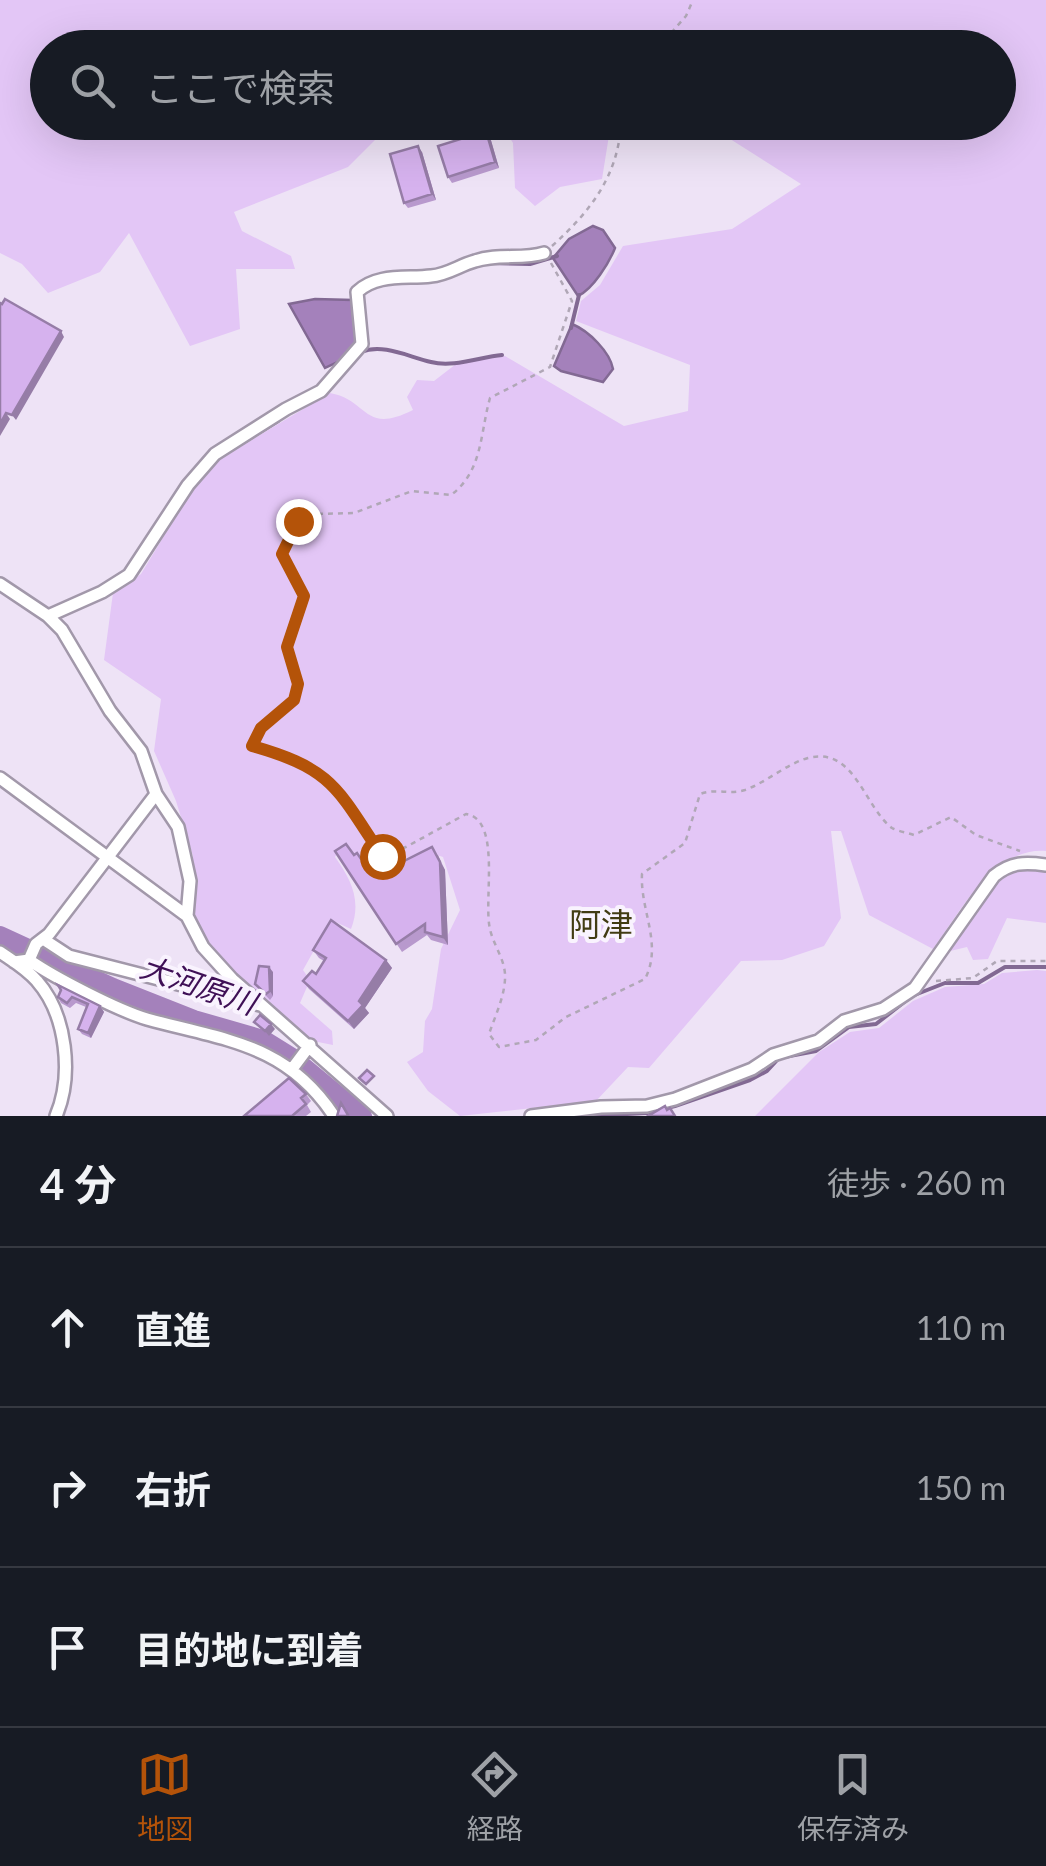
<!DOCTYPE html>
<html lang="ja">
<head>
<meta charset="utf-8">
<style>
  body { margin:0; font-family:Lato,"Noto Sans JP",sans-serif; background:#242831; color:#f1f3f6 }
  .stop { position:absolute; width:30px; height:30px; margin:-22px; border:8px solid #b45309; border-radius:50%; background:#fff }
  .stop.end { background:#b45309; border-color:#fff; box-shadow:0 2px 10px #0008 }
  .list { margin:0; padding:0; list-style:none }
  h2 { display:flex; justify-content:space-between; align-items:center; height:130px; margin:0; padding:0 40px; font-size:42px }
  h2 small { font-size:32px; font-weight:400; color:#9ea1a6 }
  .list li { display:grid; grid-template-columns:65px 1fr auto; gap:30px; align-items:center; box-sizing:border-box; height:160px; padding:0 40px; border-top:2px solid #363941 }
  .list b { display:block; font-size:38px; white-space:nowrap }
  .list em { font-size:32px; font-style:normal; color:#9ea1a6 }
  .icon { flex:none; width:55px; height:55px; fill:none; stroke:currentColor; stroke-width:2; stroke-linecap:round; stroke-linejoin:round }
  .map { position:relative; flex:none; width:1046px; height:1116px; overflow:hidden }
  .search { position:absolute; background:#171b24; box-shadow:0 10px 40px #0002; left:30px; right:30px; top:30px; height:110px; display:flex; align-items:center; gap:25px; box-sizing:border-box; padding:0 35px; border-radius:55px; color:#9ea1a6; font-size:38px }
  .sheet { height:610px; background:#171b24 }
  nav { display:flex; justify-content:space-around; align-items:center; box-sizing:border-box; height:140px; border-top:2px solid #363941; background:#171b24; font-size:28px; color:#9ea1a6 }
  nav a { display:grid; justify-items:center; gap:5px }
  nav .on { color:#b45309 }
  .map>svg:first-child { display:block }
  .green { fill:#e3c6f6 }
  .water { fill:#a481bb; stroke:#826993; stroke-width:2.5 }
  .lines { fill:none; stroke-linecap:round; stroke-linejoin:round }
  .stream { stroke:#826993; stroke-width:4 }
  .river { stroke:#a481bb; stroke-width:20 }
  .street-casing { stroke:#a298aa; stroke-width:16 }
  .path { stroke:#b0a7b6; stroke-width:2.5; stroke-dasharray:5 5; stroke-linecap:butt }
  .street { stroke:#fff; stroke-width:11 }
  .wall { fill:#b899cd }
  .shaded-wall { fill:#967da7 }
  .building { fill:#d6b2ee; stroke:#967da7; stroke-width:2.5 }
  .route { stroke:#b45309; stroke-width:12 }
  .labels { text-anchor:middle; stroke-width:8; stroke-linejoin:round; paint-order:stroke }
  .water-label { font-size:30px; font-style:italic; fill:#3f1056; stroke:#f9f3fe }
  .quarter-label { font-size:32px; fill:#423c13; stroke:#f9f3fe }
</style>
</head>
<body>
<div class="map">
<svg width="1046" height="1116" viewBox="0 0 1046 1116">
  <rect width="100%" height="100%" fill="#eee3f6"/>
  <path class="green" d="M0,0H1046V851C993,847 961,911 933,949L869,915L841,831H831L841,918L824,946L782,960L741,961L649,1068L628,1067L596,1101L460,1116L428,1091L407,1062L423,1052L425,1021L432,1009L441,949L460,910L443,857L431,853C389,874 381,864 341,847L335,857C351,879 362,901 351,929L331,920L303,970L310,980L300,1003L332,1031L333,1045L313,1041L240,979L206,942L193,916V856L176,801L154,751L161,699L104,660L113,593L141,574L205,468L330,393C369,400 363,435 413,410L407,397L417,380L434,381L456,364L505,356L624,426L688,411L690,365L576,321L581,301L600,285L623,246L732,229L801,184L705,123L998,122V48H48V122L446,123L376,139L348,167L234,212L242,231L291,256L295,269H236L240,329L190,346L129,233L100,272L48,293L22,264L0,253Z
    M500,123H611L602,179L560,187L535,206L515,188L513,143Z
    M1025,867L1046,870V923L1007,918L988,959L973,960L967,947L946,952L997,879Z
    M1037,970L1046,971V1116H755L819,1052L850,1032L879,1028L913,1001L945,987L984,984L1002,973Z"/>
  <path class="water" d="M593,226L603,230L615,248C609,263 593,289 578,296L553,258L569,239Z
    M315,299L353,300L359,343L338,362L325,368L289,304Z
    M572,324C589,331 610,352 613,369L603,382L561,371L554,366Z"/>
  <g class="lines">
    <path class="stream" d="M489,263L530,264L557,256
      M571,328L579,295
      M361,352C383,343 409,357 431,362C453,368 480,357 502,355
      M239,445L278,421
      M135,575L152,550
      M588,1116L647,1113L675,1106L750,1080L767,1071L779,1058L816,1051L849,1027L876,1024L912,996L945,983H978L1005,967H1046"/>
    <path class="river" d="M0,936L113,988L194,1020L263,1040L292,1058L362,1116"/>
    <defs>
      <path id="street" d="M0,584L48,616L62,630L110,711L141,751L156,794L178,827L190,881L187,916L203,947L232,979L387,1116
        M48,616L102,592L129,575L188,485L215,454L286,409L321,391L362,344L357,292C377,273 406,279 431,276C447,275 460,265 475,261C498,253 522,260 544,253
        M0,778L187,916
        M43,939L69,956L260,1005
        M0,952C13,961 27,969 37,981C67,1015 73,1076 56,1116
        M29,960L36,944L49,934L156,794
        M14,962L29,960C55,978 117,1010 147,1019C223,1040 286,1043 334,1116
        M292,1069L310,1045
        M531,1116L601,1107L647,1106L675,1099L752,1069L773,1055L818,1041L844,1021L883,1009L915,988L994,876C1011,862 1025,862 1046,865"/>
    </defs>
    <use href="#street" class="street-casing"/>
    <path class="path" d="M658,48L686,16L693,0
      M552,246C590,212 619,175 621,122
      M551,263L572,301L550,367L490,398C480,433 483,471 451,495L412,491L354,513L315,514L298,521L282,553L304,597L287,647L297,684L293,700L261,728L251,746C334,769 337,788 382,855L406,847L466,814C502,819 483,901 490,929C493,944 504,958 505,974C506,994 495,1016 489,1034L499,1047L536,1040L566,1017L645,979C663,944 640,911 642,874L685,843L700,794C715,788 730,795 745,790C767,782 786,764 808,758C855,746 864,807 892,828C897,831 908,833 914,835L951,817L976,835L1020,851
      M936,981L973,978L997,961H1046"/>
    <use href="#street" class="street"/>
  </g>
  <path class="wall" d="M490,137L499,168L452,183L448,177Z
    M422,152L436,200L408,208L404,203Z
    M335,851L354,855L378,868L394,866L438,855L445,870L448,945L431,940L427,935L402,952Z
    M313,950L386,960L392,968L365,1008L369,1013L354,1029L309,989L303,981L316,974L324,961L319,958Z
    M273,972V996L270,1000L255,984Z
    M61,990L100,1006L104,1012L91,1038L82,1034L78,1029L86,1007L76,1003L70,1008L61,1003L58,997Z
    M306,1094L311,1101L307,1105L311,1112L306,1116H244Z"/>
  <path class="shaded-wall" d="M486,131L490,137L499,168L495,162Z
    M418,146L422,152L436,200L432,194Z
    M61,331L64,337L16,420L12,415Z
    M6,413L10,419L0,436V424Z
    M432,847L445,870L448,945L443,937Z
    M386,960L392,968L365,1008L369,1013L354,1029L348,1021L359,1001Z
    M269,967L273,972V996L270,991Z
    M100,1006L104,1012L91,1038L88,1033Z
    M271,1024L275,1029L269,1036L265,1031Z"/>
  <path class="building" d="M486,131L495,162L448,177L438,146Z
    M418,146L432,194L404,203L390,154Z
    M5,299L61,331L12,415L6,413L0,424V303L2,304Z
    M346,844L354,855L357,853L361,859L375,863L378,868L383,865L394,866L432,847L440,862L443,937L425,932V924L396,944L335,851Z
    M331,920L386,960L359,1001L363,1005L348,1021L303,981L312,971L316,974L326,958L313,950Z
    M259,966L269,967L270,991L266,994L255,984Z
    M58,985L100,1006L88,1033L78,1029L88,1004L72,997L67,1003L58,997L61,990Z
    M260,1015L271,1024L265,1031L254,1022Z
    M367,1070L374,1076L366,1084L359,1078Z
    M289,1078L306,1094L301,1098L306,1104L292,1116H244Z
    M341,1103L348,1115L346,1116H337Z
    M665,1106L667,1110L670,1108L675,1116H648Z"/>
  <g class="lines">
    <path class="route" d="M298,521L282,554L304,596L287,647L298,684L294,700L261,728L252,746C333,769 337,788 382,856"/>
  </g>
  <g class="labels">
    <g class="water-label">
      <text transform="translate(198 986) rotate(19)" y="10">大河原川</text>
    </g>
    <g class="quarter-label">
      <text x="601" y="936">阿津</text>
    </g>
  </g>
</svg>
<div class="stop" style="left:382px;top:856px"></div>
<div class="stop end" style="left:298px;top:521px"></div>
<div class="search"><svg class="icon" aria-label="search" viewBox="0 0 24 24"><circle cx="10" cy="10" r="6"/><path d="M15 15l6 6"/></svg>ここで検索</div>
</div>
<section class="sheet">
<h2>4 分<small>徒歩 · 260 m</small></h2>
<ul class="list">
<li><svg class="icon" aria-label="ahead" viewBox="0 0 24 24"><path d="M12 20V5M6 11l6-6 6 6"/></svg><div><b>直進</b></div><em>110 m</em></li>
<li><svg class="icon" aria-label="right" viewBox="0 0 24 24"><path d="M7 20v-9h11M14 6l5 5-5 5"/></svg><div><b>右折</b></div><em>150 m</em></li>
<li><svg class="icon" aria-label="arrive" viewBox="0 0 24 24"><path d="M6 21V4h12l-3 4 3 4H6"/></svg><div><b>目的地に到着</b></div></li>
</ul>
</section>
<nav>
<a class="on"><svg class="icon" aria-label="map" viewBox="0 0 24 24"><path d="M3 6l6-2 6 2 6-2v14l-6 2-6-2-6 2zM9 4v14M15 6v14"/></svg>地図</a>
<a><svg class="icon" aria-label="directions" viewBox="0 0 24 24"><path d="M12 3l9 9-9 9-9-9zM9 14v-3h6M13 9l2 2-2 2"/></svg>経路</a>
<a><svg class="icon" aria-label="saved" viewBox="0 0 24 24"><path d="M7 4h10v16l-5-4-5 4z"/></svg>保存済み</a>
</nav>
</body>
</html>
